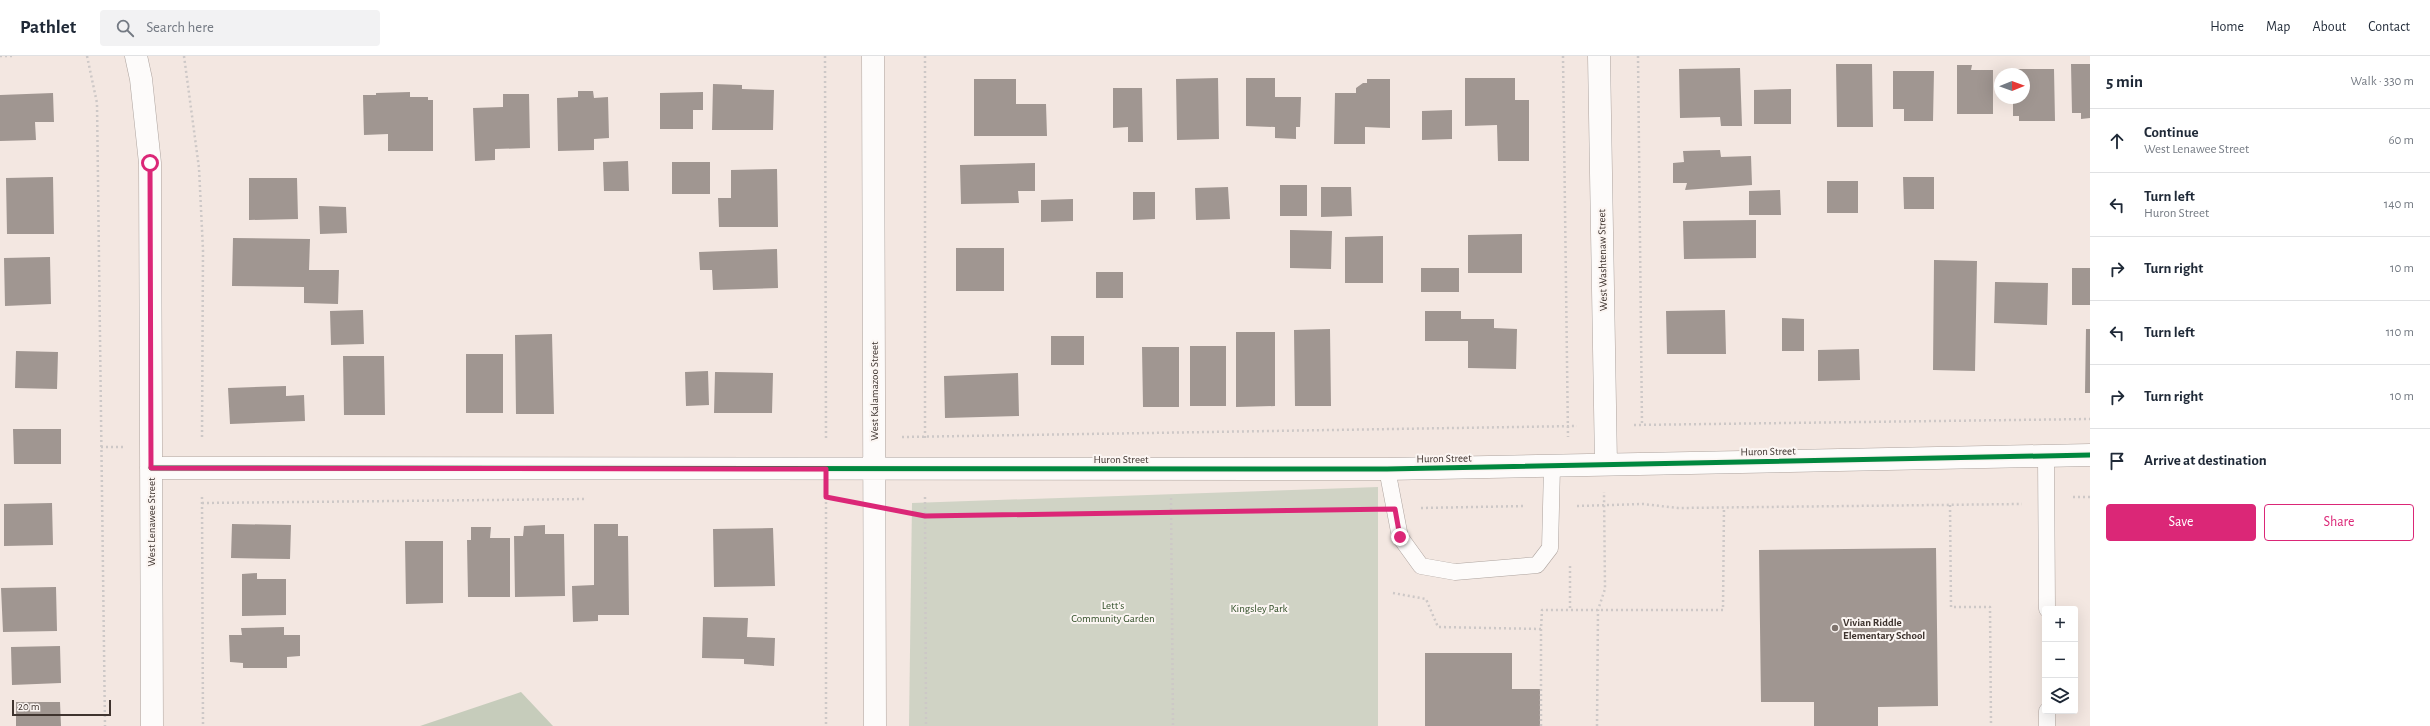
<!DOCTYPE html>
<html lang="en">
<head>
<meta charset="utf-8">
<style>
  body { margin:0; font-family:"Alegreya Sans",sans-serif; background:#f2f2f3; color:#1f2937 }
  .controls { position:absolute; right:12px; bottom:12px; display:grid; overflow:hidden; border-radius:4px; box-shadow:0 4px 16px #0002 }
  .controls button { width:36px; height:36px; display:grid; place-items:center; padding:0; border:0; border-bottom:1px solid #e0e1e3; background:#fff; color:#1f2937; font:20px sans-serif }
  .compass { position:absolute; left:1994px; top:12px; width:36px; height:36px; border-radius:50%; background:#fff; box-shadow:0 4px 16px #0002; rotate:89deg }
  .scale { position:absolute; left:12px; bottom:10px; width:99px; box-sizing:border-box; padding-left:4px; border:2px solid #3f342f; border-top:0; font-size:11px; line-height:14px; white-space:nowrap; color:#3f342f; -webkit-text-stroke:3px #fbf5f2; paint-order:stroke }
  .stop { position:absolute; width:12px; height:12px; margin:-9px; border:3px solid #db2777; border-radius:50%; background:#fff }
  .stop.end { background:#db2777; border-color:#fff; box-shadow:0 1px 4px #0008 }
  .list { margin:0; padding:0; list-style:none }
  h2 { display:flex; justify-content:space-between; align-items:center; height:52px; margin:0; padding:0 16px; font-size:17px }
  h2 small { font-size:13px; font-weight:400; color:#747a83 }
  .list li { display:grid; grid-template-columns:26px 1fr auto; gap:12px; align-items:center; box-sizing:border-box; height:64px; padding:0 16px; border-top:1px solid #e0e1e3 }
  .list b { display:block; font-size:15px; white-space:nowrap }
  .list p { margin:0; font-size:13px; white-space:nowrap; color:#747a83 }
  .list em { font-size:13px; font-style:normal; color:#747a83 }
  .actions { display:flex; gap:8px; padding:12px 16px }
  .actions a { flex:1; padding:9px 0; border:1px solid #db2777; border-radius:4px; text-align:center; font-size:14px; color:#db2777 }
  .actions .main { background:#db2777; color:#fff }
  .icon { flex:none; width:22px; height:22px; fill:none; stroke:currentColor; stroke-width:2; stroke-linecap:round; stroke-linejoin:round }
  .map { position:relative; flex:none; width:2090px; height:670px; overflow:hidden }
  header { display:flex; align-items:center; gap:24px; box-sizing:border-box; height:56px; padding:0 20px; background:#fff; border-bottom:1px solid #e0e1e3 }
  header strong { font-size:19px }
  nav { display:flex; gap:22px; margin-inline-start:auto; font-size:14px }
  .search { width:280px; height:36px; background:#f2f2f3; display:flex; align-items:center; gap:10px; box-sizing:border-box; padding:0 14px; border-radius:4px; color:#747a83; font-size:15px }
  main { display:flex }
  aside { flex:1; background:#fff }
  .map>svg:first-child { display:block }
  .green { fill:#d0d3c5 }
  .forest { fill:#c6ccbb }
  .building { fill:#a09691 }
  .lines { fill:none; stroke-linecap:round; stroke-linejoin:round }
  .service-casing { stroke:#ada39e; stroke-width:17 }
  .minor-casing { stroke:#ada39e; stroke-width:23 }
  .path { stroke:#cdc8c7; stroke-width:2.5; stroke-dasharray:2 3; stroke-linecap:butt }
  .service { stroke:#fdfbfa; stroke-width:16 }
  .minor { stroke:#fdfbfa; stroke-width:22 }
  .cycleway-casing { stroke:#fbf5f2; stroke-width:8 }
  .cycleway { stroke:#00873e; stroke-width:5 }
  .route { stroke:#db2777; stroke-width:5 }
  .poi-dot { fill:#7e736d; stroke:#fbf5f2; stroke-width:1.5 }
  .labels { text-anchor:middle; stroke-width:4; stroke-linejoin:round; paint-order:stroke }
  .street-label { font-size:11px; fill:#3f342f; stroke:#fbf5f2 }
  .park-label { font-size:11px; fill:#2f4d26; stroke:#fbf5f2 }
  .poi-label { font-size:11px; font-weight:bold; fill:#3f342f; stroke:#fbf5f2; text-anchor:start }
</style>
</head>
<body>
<header>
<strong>Pathlet</strong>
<div class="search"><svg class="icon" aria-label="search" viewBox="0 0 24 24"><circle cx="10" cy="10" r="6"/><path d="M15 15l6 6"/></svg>Search here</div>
<nav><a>Home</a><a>Map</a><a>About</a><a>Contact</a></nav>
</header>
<main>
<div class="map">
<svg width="2090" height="670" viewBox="0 0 2090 670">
  <rect width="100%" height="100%" fill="#f3e7e1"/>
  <path class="green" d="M1378,431V670H909L912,447Z"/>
  <path class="forest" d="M521,636L553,670H420Z"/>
  <path class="building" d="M1836,8H1872L1873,71H1837Z
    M2071,8H2090V62L2081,63V57H2072Z
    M1957,9H1972L1971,14H1993V58H1957Z
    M1740,12L1742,70H1721L1720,61L1680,62L1679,13Z
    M2013,13H2054L2055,65H2019V60H2013V42H2024V18H2013Z
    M1893,15H1934L1933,65H1904V53H1893Z
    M1218,22L1219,83L1177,84L1176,23Z
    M1246,22H1275V41H1301L1300,71H1296V83L1275,82V71L1246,70Z
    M1465,22H1515V44H1529V105H1498L1497,69L1465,70Z
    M974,23H1016V48H1046L1047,80H974Z
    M1367,23H1390V72L1365,71V88H1334L1335,37H1356V32L1363,27H1367Z
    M713,28L742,29V33L774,34L773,74H712Z
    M1113,32H1142L1143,86H1128V71L1113,72Z
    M1791,33V68H1754V34Z
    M578,35H593L594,42L608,41L609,82L594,83V94L558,95L557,42L578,41Z
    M410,36V41H428V44H433V95H388V78L364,79L363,39H376V37Z
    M703,36V54H693V73H660V37Z
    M53,37L54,66H35L36,84L0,85V39Z
    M503,38H529L530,92L495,93V104L475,105L473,52L503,51Z
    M1452,54V83L1422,84V55Z
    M1720,94L1721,101L1751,100L1752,129L1685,134L1687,127H1673V107L1684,106L1683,95Z
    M628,105L629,135H604L603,106Z
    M672,106H710V138H672Z
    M1035,107V135H1018L1019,147L961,148L960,109Z
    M777,113L778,171H719L718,142H731V114Z
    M53,121L54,178H7L6,122Z
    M1903,121H1934V153H1904Z
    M249,122H297L298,163L249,164Z
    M1827,125H1858V157H1827Z
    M1280,129H1307V160H1280Z
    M1228,131L1230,163L1196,164L1195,132Z
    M1321,131H1351L1352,160L1321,161Z
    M1780,134L1781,159H1749V135Z
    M1133,136H1155V163L1133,164Z
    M1073,143V165L1041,166V144Z
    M319,150L346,151L347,177L320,178Z
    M1756,164V202L1684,203L1683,165Z
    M1290,174L1332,175L1331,213L1290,212Z
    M1522,178V217H1468V179Z
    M1383,180V227H1345V181Z
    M233,182L310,183L309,214H339L338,248L304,247V231L232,230Z
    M956,192H1004V235H956Z
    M777,193L778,232L713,234L712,214H700L699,196Z
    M50,201L51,248L5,250L4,202Z
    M1934,204L1977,205L1975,315L1933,314Z
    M1421,212H1459V236H1421Z
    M2072,212H2090V249H2072Z
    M1096,216H1123V242H1096Z
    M1995,226L2048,227L2047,269L1994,267Z
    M363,254L364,288L331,289L330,255Z
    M1725,254L1726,298H1667L1666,255Z
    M1425,255H1461V263H1494V272L1517,273L1516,313L1468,312V285H1425Z
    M1782,262L1804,263V295H1782Z
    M1330,273L1331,350H1295L1294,274Z
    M2086,273H2090V337H2085Z
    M1236,276H1275V350L1236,351Z
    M552,278L554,358H516L515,279Z
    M1051,280H1084V309H1051Z
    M1190,290H1226V350H1190Z
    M1142,291H1179V351H1143Z
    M1859,293L1860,324L1818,325V294Z
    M16,295L58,296L57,333L15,332Z
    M466,298H503V357H466Z
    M343,300H384L385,359H344Z
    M708,315L709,349L686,350L685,316Z
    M715,316L773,317L772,357H714Z
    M1018,317L1019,360L945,362L944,320Z
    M286,330V340L304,339L305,365L230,368L228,332Z
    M13,373H61V408H14Z
    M52,447L53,489L4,490V448Z
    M232,468L291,469L290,503L231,502Z
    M594,468H618V480H628L629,559H598V565L573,566L572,530L594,529Z
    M545,469V478H564L565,540L515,541L514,480H523L524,470Z
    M471,471H491L490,482H510V541H468L467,484H471Z
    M773,472L775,530L714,531L713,473Z
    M405,485H443V547L406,548Z
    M1936,492L1938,650L1878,651V670H1814V646H1761L1759,494Z
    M257,517V523H286V559L242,560V518Z
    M56,531L57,575L3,576L1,532Z
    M703,561L748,562L747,581L775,582L774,610L744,608V603L702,602Z
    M284,571V579H300V600L287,601V612H243V607L230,606L229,579H242L241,572Z
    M60,590L61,627L12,629L11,591Z
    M1425,597H1512V633H1540V670H1425Z
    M16,646H60L61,670H16Z"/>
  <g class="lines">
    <defs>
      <path id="service" d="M2046,400L2047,553
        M1387,413L1400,481L1421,510L1455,516L1537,509L1550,492L1552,411
        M2047,655V670"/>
      <path id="minor" d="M136,0L141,23L150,107L152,670
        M873,0L875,670
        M1599,0L1606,408
        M151,412L1387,413L2090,399"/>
    </defs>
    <use href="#service" class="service-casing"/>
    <use href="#minor" class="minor-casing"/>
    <path class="path" d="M0,0H14
      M87,0L97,47L105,670
      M184,0L199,112L203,194L202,384
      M825,0L826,384
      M925,0V382
      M1563,0L1568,381
      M1638,0L1642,369
      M1634,369L2090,363
      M902,381L1577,370
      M101,391H123
      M202,441L203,670
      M826,441V670
      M925,441L926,670
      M2073,441H2090
      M1171,442L1173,670
      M202,447L586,443
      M1950,449L1951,551H1990L1991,670
      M1577,450L1643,448L1678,452L2022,448
      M1421,452L1526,450
      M904,456L925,461L1368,453
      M1570,510V554H1723L1724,451
      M1393,537L1426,543L1438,571L1541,573L1542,554H1570
      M1541,573V670
      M1597,670L1598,554L1605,533L1604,436"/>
    <use href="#service" class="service"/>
    <use href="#minor" class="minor"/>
    <defs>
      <path id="cycleway" d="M151,412L1387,413L2090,399"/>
    </defs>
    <use href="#cycleway" class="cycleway-casing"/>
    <use href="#cycleway" class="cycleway"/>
  </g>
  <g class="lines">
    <path class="route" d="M150,107L151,412L826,413V441L925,460L1395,453L1400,481"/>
  </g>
  <circle class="poi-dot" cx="1835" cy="572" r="4"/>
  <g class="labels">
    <g class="street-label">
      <text transform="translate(1602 204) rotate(-91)" y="4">West Washtenaw Street</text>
      <text transform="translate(874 335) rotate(-90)" y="4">West Kalamazoo Street</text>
      <text transform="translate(1768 395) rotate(-1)" y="4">Huron Street</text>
      <text transform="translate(1444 402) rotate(-1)" y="4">Huron Street</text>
      <text x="1121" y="407">Huron Street</text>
      <text transform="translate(151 466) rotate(-90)" y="4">West Lenawee Street</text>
    </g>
    <g class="park-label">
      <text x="1113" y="553">Lett's<tspan x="1113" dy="13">Community Garden</tspan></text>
      <text x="1259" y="556">Kingsley Park</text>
    </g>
    <g class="poi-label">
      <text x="1843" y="570">Vivian Riddle<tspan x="1843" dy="13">Elementary School</tspan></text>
    </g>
  </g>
</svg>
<div class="controls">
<button>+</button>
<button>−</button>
<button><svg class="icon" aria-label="layers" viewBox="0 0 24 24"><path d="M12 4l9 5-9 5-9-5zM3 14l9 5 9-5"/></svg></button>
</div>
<svg class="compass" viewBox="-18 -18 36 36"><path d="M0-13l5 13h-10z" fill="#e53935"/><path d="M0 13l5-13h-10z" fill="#747a83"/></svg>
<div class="scale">20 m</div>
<div class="stop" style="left:150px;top:107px"></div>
<div class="stop end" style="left:1400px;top:481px"></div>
</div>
<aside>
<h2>5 min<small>Walk · 330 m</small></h2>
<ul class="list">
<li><svg class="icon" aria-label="ahead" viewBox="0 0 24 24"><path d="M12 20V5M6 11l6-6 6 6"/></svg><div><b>Continue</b><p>West Lenawee Street</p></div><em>60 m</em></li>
<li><svg class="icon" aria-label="left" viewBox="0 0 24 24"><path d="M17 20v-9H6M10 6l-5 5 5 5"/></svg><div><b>Turn left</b><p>Huron Street</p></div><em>140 m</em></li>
<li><svg class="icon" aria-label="right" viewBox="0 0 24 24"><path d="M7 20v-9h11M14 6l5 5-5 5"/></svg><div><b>Turn right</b></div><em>10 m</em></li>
<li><svg class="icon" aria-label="left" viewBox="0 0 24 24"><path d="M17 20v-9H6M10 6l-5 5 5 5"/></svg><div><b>Turn left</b></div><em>110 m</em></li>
<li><svg class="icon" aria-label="right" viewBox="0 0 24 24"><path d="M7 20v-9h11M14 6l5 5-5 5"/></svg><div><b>Turn right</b></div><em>10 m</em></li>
<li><svg class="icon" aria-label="arrive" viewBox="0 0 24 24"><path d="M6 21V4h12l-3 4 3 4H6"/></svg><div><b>Arrive at destination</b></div></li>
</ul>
<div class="actions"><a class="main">Save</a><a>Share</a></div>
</aside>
</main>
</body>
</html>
